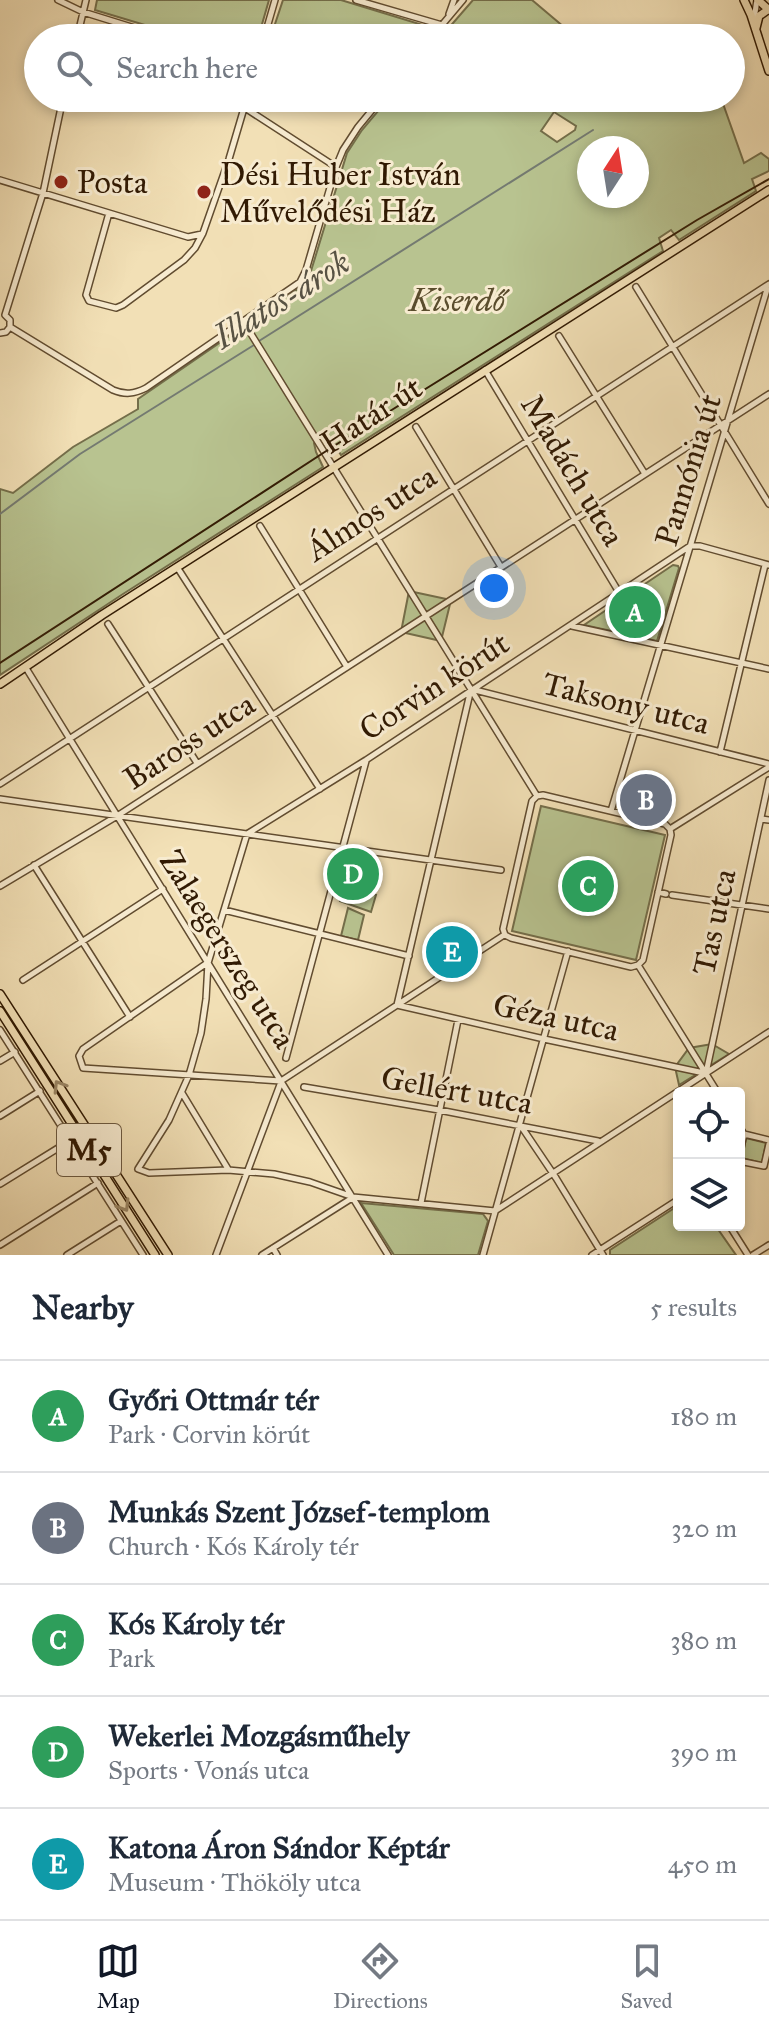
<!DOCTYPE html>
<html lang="en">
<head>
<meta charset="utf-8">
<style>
  body { margin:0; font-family:"IM FELL Great Primer",serif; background:#f6f6f7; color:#1f2937 }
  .controls { position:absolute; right:24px; bottom:24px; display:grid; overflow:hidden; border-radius:8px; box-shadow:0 4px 12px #0003 }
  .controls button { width:72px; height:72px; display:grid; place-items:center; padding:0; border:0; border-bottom:2px solid #e0e1e3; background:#fff; color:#1f2937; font:40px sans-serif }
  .compass { position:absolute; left:577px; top:136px; width:72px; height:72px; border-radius:50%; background:#fff; box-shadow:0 4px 12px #0003; rotate:12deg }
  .you { position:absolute; left:494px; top:588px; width:28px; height:28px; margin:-20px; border:6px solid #fff; border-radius:50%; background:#1a73e8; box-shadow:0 0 0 12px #1a73e833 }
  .badge { display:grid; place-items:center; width:52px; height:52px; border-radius:50%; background:#111827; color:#fff; font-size:26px; font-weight:700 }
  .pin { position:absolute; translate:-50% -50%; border:4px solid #fff; box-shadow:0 2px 8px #0006 }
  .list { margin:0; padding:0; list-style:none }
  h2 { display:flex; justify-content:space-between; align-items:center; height:104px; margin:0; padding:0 32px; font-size:34px }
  h2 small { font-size:26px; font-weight:400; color:#747a83 }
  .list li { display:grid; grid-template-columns:52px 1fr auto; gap:24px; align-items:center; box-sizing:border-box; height:112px; padding:0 32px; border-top:2px solid #e0e1e3 }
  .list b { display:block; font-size:30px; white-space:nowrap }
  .list p { margin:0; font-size:26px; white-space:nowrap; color:#747a83 }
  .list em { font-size:26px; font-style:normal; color:#747a83 }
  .icon { flex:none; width:44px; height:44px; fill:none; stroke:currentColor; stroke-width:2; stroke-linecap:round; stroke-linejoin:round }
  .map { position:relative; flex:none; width:769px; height:1255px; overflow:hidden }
  .search { position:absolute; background:#fff; box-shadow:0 4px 12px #0003; left:24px; right:24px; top:24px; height:88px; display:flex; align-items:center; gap:20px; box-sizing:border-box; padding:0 28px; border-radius:44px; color:#747a83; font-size:30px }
  .sheet { height:664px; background:#fff }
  nav { display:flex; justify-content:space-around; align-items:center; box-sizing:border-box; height:112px; border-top:2px solid #e0e1e3; background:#fff; font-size:22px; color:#747a83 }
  nav a { display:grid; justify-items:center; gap:4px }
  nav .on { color:#111827 }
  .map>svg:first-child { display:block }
  .green { fill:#b8c390; stroke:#746e4a; stroke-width:2; fill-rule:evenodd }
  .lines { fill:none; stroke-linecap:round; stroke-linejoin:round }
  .stream { stroke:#747a71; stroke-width:2 }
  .minor-casing { stroke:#614c30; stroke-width:8 }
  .major-casing { stroke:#311a03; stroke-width:10 }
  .minor { stroke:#f7ebd0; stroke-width:5 }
  .major { stroke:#f2e0b6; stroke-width:7 }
  .tram { stroke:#311a03; stroke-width:2 }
  .oneway { stroke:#9b8765 }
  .poi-dot { fill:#8f2418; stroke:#f7ebd0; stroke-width:3 }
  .labels { text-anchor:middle; stroke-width:6; stroke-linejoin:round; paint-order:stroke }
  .shield { fill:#f7ebd0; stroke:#6c5940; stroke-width:2 }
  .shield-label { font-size:30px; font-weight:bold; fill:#311a03 }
  .poi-label { font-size:32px; fill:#311a03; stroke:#f7ebd0; text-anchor:start }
  .park-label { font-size:32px; font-style:italic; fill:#5a4d2d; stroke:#f7ebd0 }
  .street-label { font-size:32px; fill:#311a03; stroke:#f7ebd0 }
  .water-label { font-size:34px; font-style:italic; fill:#585243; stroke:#f7ebd0 }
</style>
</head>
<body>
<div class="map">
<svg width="769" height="1255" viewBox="0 0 769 1255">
  <rect width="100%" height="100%" fill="#f2e0b6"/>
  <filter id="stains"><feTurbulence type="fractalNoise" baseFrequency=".0025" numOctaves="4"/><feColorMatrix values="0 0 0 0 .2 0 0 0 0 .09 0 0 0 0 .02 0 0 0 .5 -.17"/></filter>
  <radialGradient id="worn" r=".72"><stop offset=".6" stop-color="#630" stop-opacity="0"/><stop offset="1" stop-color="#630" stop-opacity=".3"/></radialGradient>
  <path class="green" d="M97,0H269L258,38H188L95,10Z
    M283,0H341L426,26L428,32L423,38H274L271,36Z
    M473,0H532L577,38H440Z
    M389,98H721L744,163L761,153L769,159V171L752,179L756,191L679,240L671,230L659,238L663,251L341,455L331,439L321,437L314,443L316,452L323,467L123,594L0,675V489L13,493L73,447L138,409V399L305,284L311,271L347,153L362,130ZM554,112L576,126L575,130L557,142L541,131ZM589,148H637V196H589Z
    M673,565L678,566L679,568L657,641L584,625Z
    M409,591L451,600L441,641L401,632Z
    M541,806L665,835L636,960L512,931Z
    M345,884L376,895L371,912L340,901Z
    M348,908L364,915L358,940L341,936Z
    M712,1044L729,1054L679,1085L675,1067L689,1048Z
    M746,1138L766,1143L762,1163L742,1158Z
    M361,1203L483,1214L488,1221L478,1255H394Z
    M679,1205V1225H715L736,1255H610V1250Z"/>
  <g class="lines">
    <path class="stream" d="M259,341L593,130
      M0,514L80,454L254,345"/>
    <defs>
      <path id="minor" d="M58,0L83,12L167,38
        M356,0L442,25
        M449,14L454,0
        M754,19L757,0
        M77,38L86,0
        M264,38L275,0
        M431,38L463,0
        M245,108L336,167
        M0,180L188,237L202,234
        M109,213L86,295L89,301L116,308L123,305L184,260L195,248L203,233L229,159L247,98
        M636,287L769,504
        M243,321L537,796
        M10,327L113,390C125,395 134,394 146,388L300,282L306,270L336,167L343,150L358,127L382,98
        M0,333L6,332L10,327V320L5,315L43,193L63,98
        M559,336L645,474
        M485,370L620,594
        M416,427L501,567
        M260,526L347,667
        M177,567L320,789
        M108,624L197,763
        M572,626L769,669
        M26,668L388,1255
        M720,752L765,565
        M0,784L769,284
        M543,795L665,824L670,829L671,835L643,960L638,965L631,967L511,938L505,935L503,929L532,801L537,796Z
        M0,799L501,870
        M611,811L768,286
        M761,819L769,820
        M670,829L769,767
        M34,865L130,1017
        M0,886L117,816L769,394
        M658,892L666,894
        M672,895L769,909
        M224,910L409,956
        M207,963L83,1049L79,1056L83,1068L281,1081
        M638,965L718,1093
        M23,980L163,889
        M397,1005L471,689L769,764
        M397,1005L544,1039L704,1073
        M0,1030L143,1255
        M286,1058L366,761
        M0,1061L15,1052
        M706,1073L769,780
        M281,1081L504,935
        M304,1087L439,1110L598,1141
        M182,1093L228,1169
        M0,1116L40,1091
        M521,1126L556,1178L603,1255
        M739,1126L744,1134
        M739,1157L744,1134L769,1140
        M739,1161L764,1166L769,1144
        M0,1184L71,1140
        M421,1203L458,1020
        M495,1211L353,1197L310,1182L274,1174L228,1170L149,1173L138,1169L169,1120L189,1075L201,1033L206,999L208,963L247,834L366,760L690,546H700L769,565
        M495,1211L769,1032
        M729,1225L748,1255
        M0,1245L98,1183
        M273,1248L277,1255
        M67,1255L121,1221
        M216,1255L281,1082
        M262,1255L352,1198
        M483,1255L568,951
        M592,1255L679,1199
        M753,1255L769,1245"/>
      <path id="major" d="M744,0L751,15L769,71
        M758,0L769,10
        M756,28L759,16L769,9
        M0,684L102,615L769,190
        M0,994L168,1255
        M0,1011L155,1255"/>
    </defs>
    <use href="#minor" class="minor-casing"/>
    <use href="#major" class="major-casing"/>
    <use href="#minor" class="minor"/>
    <use href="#major" class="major"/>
    <path class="tram" d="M0,663L337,444L697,220L769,179"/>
  </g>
  <defs><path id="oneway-chevron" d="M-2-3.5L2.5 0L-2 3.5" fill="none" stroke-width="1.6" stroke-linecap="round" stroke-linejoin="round" transform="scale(2)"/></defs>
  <g class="oneway">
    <use href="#oneway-chevron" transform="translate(59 1086) rotate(-122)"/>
    <use href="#oneway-chevron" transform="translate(124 1206) rotate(58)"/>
  </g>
  <g class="poi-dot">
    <circle cx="61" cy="182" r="8"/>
    <circle cx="204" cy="192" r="8"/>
  </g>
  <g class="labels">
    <rect class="shield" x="57" y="1124" width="64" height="52" rx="6"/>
    <g class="shield-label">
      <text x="89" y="1160">M5</text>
    </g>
    <g class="poi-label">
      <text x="220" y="185">Dési Huber István<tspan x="220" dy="37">Művelődési Ház</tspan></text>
      <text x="77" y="193">Posta</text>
    </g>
    <g class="park-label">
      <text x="457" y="311">Kiserdő</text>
    </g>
    <g class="street-label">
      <text transform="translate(371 415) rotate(-33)" y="11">Határ út</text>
      <text transform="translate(573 470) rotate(59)" y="11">Madách utca</text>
      <text transform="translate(688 470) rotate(-73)" y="11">Pannónia út</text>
      <text transform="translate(371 513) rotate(-33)" y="11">Álmos utca</text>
      <text transform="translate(434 686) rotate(-33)" y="11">Corvin körút</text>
      <text transform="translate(626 703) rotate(14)" y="11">Taksony utca</text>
      <text transform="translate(189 741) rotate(-33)" y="11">Baross utca</text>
      <text transform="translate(714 922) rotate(-78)" y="11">Tas utca</text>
      <text transform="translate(228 949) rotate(58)" y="11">Zalaegerszeg utca</text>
      <text transform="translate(556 1017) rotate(12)" y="11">Géza utca</text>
      <text transform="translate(457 1090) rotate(10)" y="11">Gellért utca</text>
    </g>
    <g class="water-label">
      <text transform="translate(281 299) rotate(-32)" y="12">Illatos-árok</text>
    </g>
  </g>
  <rect width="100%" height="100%" filter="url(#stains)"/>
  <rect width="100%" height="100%" fill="url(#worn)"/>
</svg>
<div class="controls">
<button><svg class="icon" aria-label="locate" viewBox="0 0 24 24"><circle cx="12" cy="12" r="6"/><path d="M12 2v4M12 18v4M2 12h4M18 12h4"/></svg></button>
<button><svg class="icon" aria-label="layers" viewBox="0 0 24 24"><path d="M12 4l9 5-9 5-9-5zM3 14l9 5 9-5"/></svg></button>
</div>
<svg class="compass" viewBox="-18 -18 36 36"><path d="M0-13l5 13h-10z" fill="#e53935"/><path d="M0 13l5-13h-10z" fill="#747a83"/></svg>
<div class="you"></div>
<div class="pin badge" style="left:635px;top:612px;background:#2e9e5b">A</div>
<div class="pin badge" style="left:646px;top:800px;background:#6b7280">B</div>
<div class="pin badge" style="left:588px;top:886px;background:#2e9e5b">C</div>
<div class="pin badge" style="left:353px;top:874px;background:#2e9e5b">D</div>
<div class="pin badge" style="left:452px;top:952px;background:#0f9aa8">E</div>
<div class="search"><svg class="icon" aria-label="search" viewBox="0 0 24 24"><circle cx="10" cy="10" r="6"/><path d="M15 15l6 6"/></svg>Search here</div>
</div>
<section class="sheet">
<h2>Nearby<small>5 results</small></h2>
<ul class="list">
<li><span class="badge" style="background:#2e9e5b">A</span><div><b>Győri Ottmár tér</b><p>Park · Corvin körút</p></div><em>180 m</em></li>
<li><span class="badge" style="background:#6b7280">B</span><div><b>Munkás Szent József-templom</b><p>Church · Kós Károly tér</p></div><em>320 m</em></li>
<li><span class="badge" style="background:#2e9e5b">C</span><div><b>Kós Károly tér</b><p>Park</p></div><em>380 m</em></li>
<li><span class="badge" style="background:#2e9e5b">D</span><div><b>Wekerlei Mozgásműhely</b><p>Sports · Vonás utca</p></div><em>390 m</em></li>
<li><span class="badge" style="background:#0f9aa8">E</span><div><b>Katona Áron Sándor Képtár</b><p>Museum · Thököly utca</p></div><em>450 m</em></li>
</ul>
</section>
<nav>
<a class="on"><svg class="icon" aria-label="map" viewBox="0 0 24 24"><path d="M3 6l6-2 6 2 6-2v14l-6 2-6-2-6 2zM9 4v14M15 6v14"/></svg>Map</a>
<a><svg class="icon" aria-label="directions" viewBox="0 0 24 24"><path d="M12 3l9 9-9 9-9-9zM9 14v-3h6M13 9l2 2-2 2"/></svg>Directions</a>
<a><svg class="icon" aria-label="saved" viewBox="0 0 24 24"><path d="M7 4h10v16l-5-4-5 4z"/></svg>Saved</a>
</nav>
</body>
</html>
